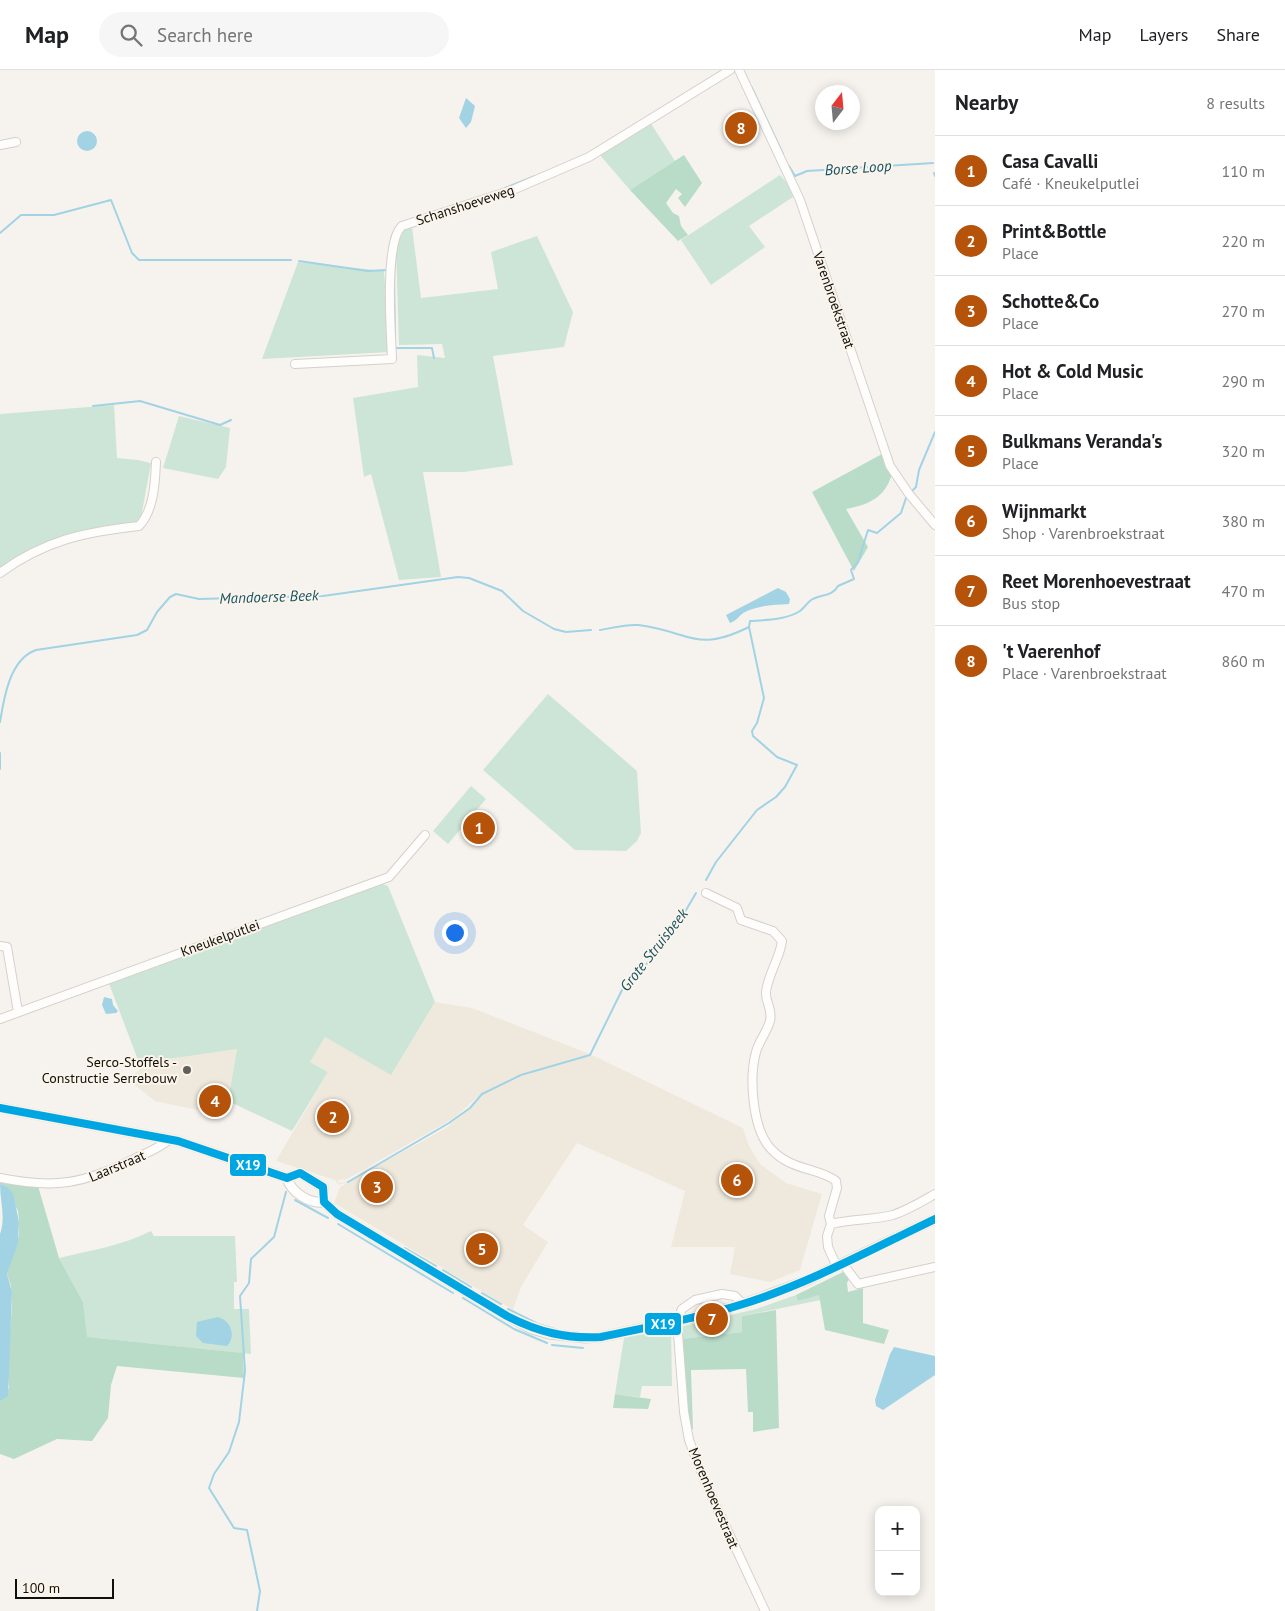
<!DOCTYPE html>
<html lang="en">
<head>
<meta charset="utf-8">
<style>
  body { margin:0; font-family:"PT Sans",sans-serif; background:#f6f6f6; color:#202124 }
  .controls { position:absolute; right:15px; bottom:15px; display:grid; overflow:hidden; border-radius:10px; box-shadow:0 2px 12px #0003 }
  .controls button { width:45px; height:45px; display:grid; place-items:center; padding:0; border:0; border-bottom:1px solid #e0e0e0; background:#fff; color:#202124; font:25px sans-serif }
  .compass { position:absolute; left:815px; top:15px; width:45px; height:45px; border-radius:50%; background:#fff; box-shadow:0 2px 12px #0003; rotate:16deg }
  .scale { position:absolute; left:15px; bottom:12px; width:99px; box-sizing:border-box; padding-left:5px; border:2px solid #110f0b; border-top:0; font-size:14px; line-height:18px; white-space:nowrap; color:#110f0b; -webkit-text-stroke:4px #faf4ea; paint-order:stroke }
  .you { position:absolute; left:454px; top:862px; width:18px; height:18px; margin:-12px; border:4px solid #fff; border-radius:50%; background:#1a73e8; box-shadow:0 0 0 8px #1a73e833 }
  .badge { display:grid; place-items:center; width:32px; height:32px; border-radius:50%; background:#b45309; color:#fff; font-size:16px; font-weight:700 }
  .pin { position:absolute; translate:-50% -50%; border:2px solid #fff; box-shadow:0 1px 5px #0006 }
  .list { margin:0; padding:0; list-style:none }
  h2 { display:flex; justify-content:space-between; align-items:center; height:65px; margin:0; padding:0 20px; font-size:21px }
  h2 small { font-size:16px; font-weight:400; color:#757577 }
  .list li { display:grid; grid-template-columns:32px 1fr auto; gap:15px; align-items:center; box-sizing:border-box; height:70px; padding:0 20px; border-top:1px solid #e0e0e0 }
  .list b { display:block; font-size:19px; white-space:nowrap }
  .list p { margin:0; font-size:16px; white-space:nowrap; color:#757577 }
  .list em { font-size:16px; font-style:normal; color:#757577 }
  .icon { flex:none; width:28px; height:28px; fill:none; stroke:currentColor; stroke-width:2; stroke-linecap:round; stroke-linejoin:round }
  .map { position:relative; flex:none; width:935px; height:1541px; overflow:hidden }
  header { display:flex; align-items:center; gap:30px; box-sizing:border-box; height:70px; padding:0 25px; background:#fff; border-bottom:1px solid #e0e0e0 }
  header strong { font-size:24px }
  nav { display:flex; gap:28px; margin-inline-start:auto; font-size:18px }
  .search { width:350px; height:45px; background:#f6f6f6; display:flex; align-items:center; gap:12px; box-sizing:border-box; padding:0 18px; border-radius:28px; color:#757577; font-size:19px }
  main { display:flex }
  aside { flex:1; background:#fff }
  .map>svg:first-child { display:block }
  .built { fill:#efe9dd }
  .green { fill:#cde5d6 }
  .forest { fill:#b8dcc8 }
  .water { fill:#a1d3e5 }
  .lines { fill:none; stroke-linecap:round; stroke-linejoin:round }
  .stream { stroke:#a1d3e5; stroke-width:2 }
  .minor-casing { stroke:#d3d1cc; stroke-width:10 }
  .tertiary-casing { stroke:#d3d1cc; stroke-width:11 }
  .minor { stroke:#fefdfc; stroke-width:8 }
  .tertiary { stroke:#fefdfc; stroke-width:9 }
  .bus-1-casing { stroke:#faf4ea; stroke-width:11 }
  .bus-1 { stroke:#00a6e2; stroke-width:8 }
  .poi-dot { fill:#615f5a; stroke:#faf4ea; stroke-width:2 }
  .labels { text-anchor:middle; stroke-width:4; stroke-linejoin:round; paint-order:stroke }
  .street-label { font-size:14px; fill:#110f0b; stroke:#faf4ea }
  .poi-label { font-size:14px; fill:#110f0b; stroke:#faf4ea; text-anchor:end }
  .water-label { font-size:15px; font-style:italic; fill:#165366; stroke:#faf4ea }
  .line-badge { stroke:#faf4ea; stroke-width:2 }
  .badge-label { font-size:14px; text-anchor:middle; font-weight:bold; fill:#fff }
</style>
</head>
<body>
<header>
<strong>Map</strong>
<div class="search"><svg class="icon" aria-label="search" viewBox="0 0 24 24"><circle cx="10" cy="10" r="6"/><path d="M15 15l6 6"/></svg>Search here</div>
<nav><a>Map</a><a>Layers</a><a>Share</a></nav>
</header>
<main>
<div class="map">
<svg width="935" height="1541" viewBox="0 0 935 1541">
  <rect width="100%" height="100%" fill="#f6f3ee"/>
  <path class="built" d="M435,932L472,938L590,984L522,1004L483,1022L454,1048L347,1109L338,1110L339,1113L352,1110L446,1058L474,1035L481,1025L522,1006L592,985L743,1058L749,1076L760,1094L786,1113L822,1124L800,1200L770,1212L730,1204L735,1177H671L685,1121L577,1073L523,1155L548,1172L521,1217L513,1240L334,1133L340,1117L348,1112L339,1115L335,1110L276,1091L328,1002L310,992L325,967L391,1004Z
    M237,979L225,1046L155,1031L128,1010L148,992Z"/>
  <path class="green" d="M650,52L675,91L630,120L599,84Z
    M780,105L787,113L793,127L749,156L765,177L711,215L681,170Z
    M412,157L421,228L498,219L491,182L537,166L573,242L564,277L493,286L513,395L464,402H423L441,507L399,510L371,404L364,407L353,328L418,317L417,285L445,288L442,274L399,275L396,178L404,160Z
    M298,192L384,201L390,282L262,289Z
    M114,335L117,388L138,390L151,393L140,453L75,465L9,491L0,498V344Z
    M179,346L230,358L226,397L218,409L163,398Z
    M548,624L637,701L641,763L637,771L626,781L575,780L483,700Z
    M471,716L486,729L448,774L433,761Z
    M380,813L388,816L435,932L391,1005L325,967L310,992L328,1002L292,1061L228,1031L237,979L148,992L141,998L108,911Z
    M151,1161L154,1166H235L237,1212H234V1239H249L251,1284L86,1267L83,1232L59,1188C91,1180 121,1176 151,1161Z
    M819,1224L821,1230L742,1246V1262L681,1269L680,1257L756,1239L796,1225L798,1231Z
    M671,1259L672,1316H642L640,1327L615,1324L624,1268Z"/>
  <path class="forest" d="M684,85L702,113L685,137L678,128L682,124L676,119L666,133L673,143L679,146L681,156L688,165L678,171L630,120Z
    M882,384L892,404C885,428 868,435 846,439L868,477L854,501L812,422Z
    M0,1109L38,1116L59,1188L83,1232L87,1267L243,1283L244,1308L117,1296L111,1315L108,1348L92,1371L57,1369L14,1389L0,1384V1331L9,1318L7,1298L12,1236L11,1216L7,1204L19,1165V1152L18,1141L6,1116L0,1114Z
    M843,1202L849,1209L847,1213L848,1222L863,1218V1253L889,1260L884,1274L825,1260L819,1225L798,1231L796,1225Z
    M776,1240L779,1358L753,1362V1342H748L746,1299L691,1300L693,1359L688,1360L681,1269L742,1262V1246Z
    M615,1324L651,1329L648,1339L613,1338Z"/>
  <path class="water" d="M466,28L475,36L471,52L466,58L459,48Z
    M77 71a10 10 0 1 1 20 0a10 10 0 1 1-20 0Z
    M778,518L786,522L790,529L789,534C774,535 759,535 745,542C739,545 737,551 730,553L726,545Z
    M104,927L112,929L113,935L118,941L116,943L106,944L102,935Z
    M0,1114L6,1116L13,1123L19,1152L18,1173L7,1204L12,1222L8,1326L0,1331V1164C6,1147 0,1132 0,1114Z
    M218,1247C232,1251 236,1267 227,1276L203,1273L196,1266L197,1252Z
    M894,1277L935,1286V1305L883,1340L876,1336L875,1330L890,1284Z"/>
  <g class="lines">
    <path class="stream" d="M751,16L783,84
      M789,96L795,106L807,101L933,93
      M934,103L935,106
      M505,118L535,106
      M0,163L21,145H54L111,130L132,183L139,190H291
      M389,180L392,165L399,155
      M299,191L368,201L388,200
      M394,205L395,278H432L434,288
      M93,336L140,331L220,355L231,350
      M912,421L916,417L919,400L935,362
      M600,560C613,558 625,554 638,555C690,561 694,584 749,557
      M0,652C4,627 10,589 36,580L137,565L147,560L157,542L170,527L176,524L199,529L323,526L458,507L469,508L502,521L523,541L554,559L566,562L591,560
      M0,683V699
      M706,810L716,792L757,740L776,727L785,717L797,695L777,687L753,666L752,661L757,653L764,628L749,557L750,551C766,550 786,550 800,541C804,538 807,533 811,530C821,524 832,527 838,516L854,509L851,500L858,492L868,460L877,463L901,443L907,425
      M348,1112L449,1053L470,1038L482,1024L521,1005L590,985L623,918L642,900L682,847L696,823
      M295,1130L328,1148
      M338,1154L453,1223
      M405,1178L436,1196
      M443,1200L471,1217
      M482,1223L501,1234
      M463,1228L514,1259L547,1273
      M508,1239L538,1254L558,1260
      M552,1275L583,1278
      M257,1541L260,1521L247,1460L234,1458L209,1418L214,1404L229,1382L239,1352L245,1301L240,1226L249,1213L251,1189L274,1167L286,1122"/>
    <defs>
      <path id="minor" d="M739,0L800,130L890,396L909,424L935,455
        M0,75L16,72
        M295,294L392,289C391,263 384,172 402,156L515,119L589,87L730,0
        M0,503C45,470 85,462 139,456C154,440 155,413 156,392
        M706,823L737,838L741,850L773,861L782,871C780,888 768,904 766,922C765,932 773,939 770,951C767,962 759,971 756,982C749,1008 752,1060 772,1080C792,1101 820,1098 836,1111L837,1118L829,1146L831,1154L827,1166L828,1177L837,1197
        M0,876L7,877L18,942
        M0,949L389,807L425,765
        M0,1108C55,1119 83,1114 134,1089C146,1083 160,1078 170,1069
        M831,1154C851,1149 873,1150 893,1145C908,1140 921,1132 935,1124
        M843,1194L858,1214L935,1197
        M743,1234L735,1226L722,1224L695,1230L682,1239L677,1251L684,1342L689,1370L705,1412L765,1541"/>
      <path id="tertiary" d="M0,1038L178,1071L287,1108L300,1103L323,1117L324,1132L337,1144L507,1246L532,1259L549,1264L585,1268L601,1267L696,1247L743,1234L808,1210L935,1149
        M287,1108C291,1122 309,1134 324,1132"/>
    </defs>
    <use href="#minor" class="minor-casing"/>
    <use href="#tertiary" class="tertiary-casing"/>
    <use href="#minor" class="minor"/>
    <use href="#tertiary" class="tertiary"/>
    <defs>
      <path id="bus-1" d="M0,1038L178,1071L287,1108L300,1103L323,1117L324,1132L337,1144L507,1246C538,1262 566,1269 601,1267C648,1257 696,1249 743,1234C810,1213 872,1179 935,1149"/>
    </defs>
    <use href="#bus-1" class="bus-1-casing"/>
    <use href="#bus-1" class="bus-1"/>
  </g>
  <circle class="poi-dot" cx="187" cy="1000" r="5"/>
  <g class="labels">
    <g class="street-label">
      <text transform="translate(465 135) rotate(-18)" y="5">Schanshoeveweg</text>
      <text transform="translate(834 230) rotate(71)" y="5">Varenbroekstraat</text>
      <text transform="translate(220 868) rotate(-20)" y="5">Kneukelputlei</text>
      <text transform="translate(117 1096) rotate(-23)" y="5">Laarstraat</text>
      <text transform="translate(714 1428) rotate(67)" y="5">Morenhoevestraat</text>
    </g>
    <g class="poi-label">
      <text x="177" y="997">Serco-Stoffels -<tspan x="177" dy="16">Constructie Serrebouw</tspan></text>
    </g>
    <g class="water-label">
      <text transform="translate(858 98) rotate(-4)" y="5">Borse Loop</text>
      <text transform="translate(269 527) rotate(-2)" y="5">Mandoerse Beek</text>
      <text transform="translate(654 880) rotate(-52)" y="5">Grote Struisbeek</text>
    </g>
  </g>
  <g class="line-badge">
    <rect x="229" y="1083" width="38" height="24" rx="5" fill="#00a6e2"/>
    <rect x="644" y="1242" width="38" height="24" rx="5" fill="#00a6e2"/>
  </g>
  <g class="badge-label">
    <text x="248" y="1100">X19</text>
    <text x="663" y="1259">X19</text>
  </g>
</svg>
<div class="controls">
<button>+</button>
<button>−</button>
</div>
<svg class="compass" viewBox="-18 -18 36 36"><path d="M0-13l5 13h-10z" fill="#e53935"/><path d="M0 13l5-13h-10z" fill="#757577"/></svg>
<div class="scale">100 m</div>
<div class="you"></div>
<div class="pin badge" style="left:479px;top:758px">1</div>
<div class="pin badge" style="left:333px;top:1047px">2</div>
<div class="pin badge" style="left:377px;top:1117px">3</div>
<div class="pin badge" style="left:215px;top:1031px">4</div>
<div class="pin badge" style="left:482px;top:1179px">5</div>
<div class="pin badge" style="left:737px;top:1110px">6</div>
<div class="pin badge" style="left:712px;top:1249px">7</div>
<div class="pin badge" style="left:741px;top:58px">8</div>
</div>
<aside>
<h2>Nearby<small>8 results</small></h2>
<ul class="list">
<li><span class="badge">1</span><div><b>Casa Cavalli</b><p>Café · Kneukelputlei</p></div><em>110 m</em></li>
<li><span class="badge">2</span><div><b>Print&amp;Bottle</b><p>Place</p></div><em>220 m</em></li>
<li><span class="badge">3</span><div><b>Schotte&amp;Co</b><p>Place</p></div><em>270 m</em></li>
<li><span class="badge">4</span><div><b>Hot &amp; Cold Music</b><p>Place</p></div><em>290 m</em></li>
<li><span class="badge">5</span><div><b>Bulkmans Veranda's</b><p>Place</p></div><em>320 m</em></li>
<li><span class="badge">6</span><div><b>Wijnmarkt</b><p>Shop · Varenbroekstraat</p></div><em>380 m</em></li>
<li><span class="badge">7</span><div><b>Reet Morenhoevestraat</b><p>Bus stop</p></div><em>470 m</em></li>
<li><span class="badge">8</span><div><b>'t Vaerenhof</b><p>Place · Varenbroekstraat</p></div><em>860 m</em></li>
</ul>
</aside>
</main>
</body>
</html>
